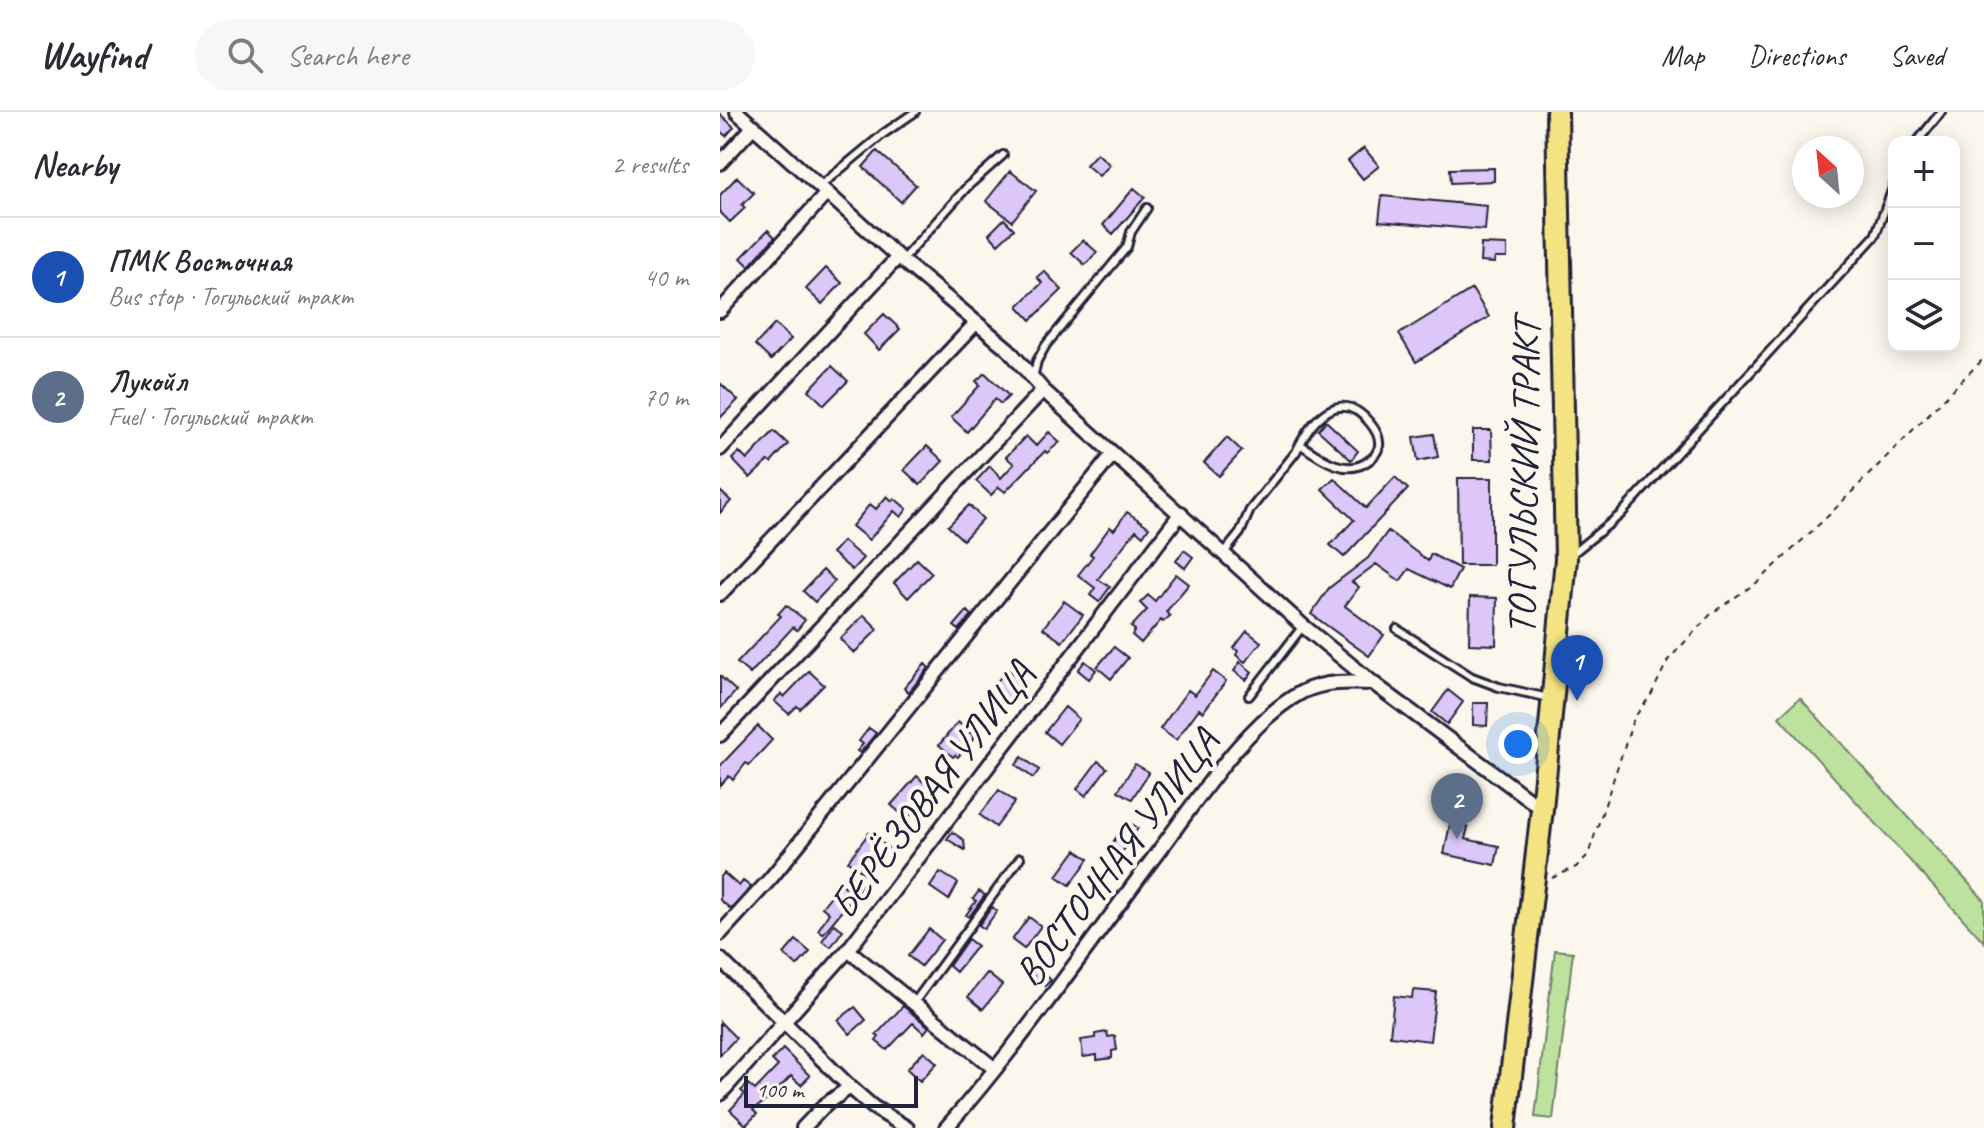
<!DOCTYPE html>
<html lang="en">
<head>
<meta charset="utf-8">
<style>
  body { margin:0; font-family:Caveat,sans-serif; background:#f7f7f7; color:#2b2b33 }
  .controls { position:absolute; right:24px; top:24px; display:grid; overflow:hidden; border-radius:16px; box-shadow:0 4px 20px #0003 }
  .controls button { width:72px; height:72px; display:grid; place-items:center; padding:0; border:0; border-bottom:2px solid #e1e1e2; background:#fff; color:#2b2b33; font:40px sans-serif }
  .compass { position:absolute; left:1072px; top:24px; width:72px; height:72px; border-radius:50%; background:#fff; box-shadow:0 4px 20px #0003; rotate:333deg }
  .scale { position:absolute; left:24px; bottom:20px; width:174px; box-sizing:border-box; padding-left:8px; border:4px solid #22223b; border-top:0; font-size:22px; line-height:28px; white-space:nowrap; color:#22223b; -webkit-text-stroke:6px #fbf7ec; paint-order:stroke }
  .you { position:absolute; left:798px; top:632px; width:28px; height:28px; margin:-20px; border:6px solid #fff; border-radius:50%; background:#1a73e8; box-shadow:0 0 0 12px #1a73e833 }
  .badge { display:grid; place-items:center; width:52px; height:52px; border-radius:50%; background:#2563eb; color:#fff; font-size:26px; font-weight:700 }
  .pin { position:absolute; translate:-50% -66px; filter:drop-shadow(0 2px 4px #0008) }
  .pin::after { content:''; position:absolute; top:42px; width:28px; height:24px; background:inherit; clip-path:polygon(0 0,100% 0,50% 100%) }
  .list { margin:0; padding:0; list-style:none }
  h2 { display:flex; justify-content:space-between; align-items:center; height:104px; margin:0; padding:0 32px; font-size:34px }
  h2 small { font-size:26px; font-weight:400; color:#7c7c81 }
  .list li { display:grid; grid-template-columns:52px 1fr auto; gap:24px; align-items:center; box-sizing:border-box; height:120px; padding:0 32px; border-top:2px solid #e1e1e2 }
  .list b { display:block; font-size:30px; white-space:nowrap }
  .list p { margin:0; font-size:26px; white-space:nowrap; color:#7c7c81 }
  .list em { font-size:26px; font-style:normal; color:#7c7c81 }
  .icon { flex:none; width:44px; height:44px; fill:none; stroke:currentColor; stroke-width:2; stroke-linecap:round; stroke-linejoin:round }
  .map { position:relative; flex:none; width:1264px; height:1016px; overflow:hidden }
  header { display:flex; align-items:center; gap:48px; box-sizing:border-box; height:112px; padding:0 40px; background:#fff; border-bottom:2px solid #e1e1e2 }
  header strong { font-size:38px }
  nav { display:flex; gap:44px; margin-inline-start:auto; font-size:28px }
  .search { width:560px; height:72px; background:#f7f7f7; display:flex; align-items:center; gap:20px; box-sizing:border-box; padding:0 28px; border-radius:44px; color:#7c7c81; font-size:30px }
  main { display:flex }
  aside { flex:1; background:#fff }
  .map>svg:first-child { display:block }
  .green { fill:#bde29d; stroke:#70826c; stroke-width:2 }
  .building { fill:#dcc7f8; stroke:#22223b; stroke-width:2 }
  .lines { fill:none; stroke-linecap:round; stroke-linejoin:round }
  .lane-casing { stroke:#22223b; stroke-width:12 }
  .street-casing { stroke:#22223b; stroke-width:18 }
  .primary-casing { stroke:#22223b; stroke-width:26 }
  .path { stroke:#22223b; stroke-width:2; stroke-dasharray:6 6; stroke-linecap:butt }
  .lane { stroke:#fbf7ec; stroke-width:6 }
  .street { stroke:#fbf7ec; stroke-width:12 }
  .primary { stroke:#f4e382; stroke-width:20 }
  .labels { text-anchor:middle; stroke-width:8; stroke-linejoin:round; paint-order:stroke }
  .street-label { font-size:40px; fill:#22223b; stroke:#fbf7ec }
</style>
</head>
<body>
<header>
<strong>Wayfind</strong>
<div class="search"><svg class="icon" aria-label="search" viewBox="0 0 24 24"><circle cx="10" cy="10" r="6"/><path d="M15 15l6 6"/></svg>Search here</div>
<nav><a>Map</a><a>Directions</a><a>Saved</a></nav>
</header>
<main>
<aside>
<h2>Nearby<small>2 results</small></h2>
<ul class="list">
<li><span class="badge" style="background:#1a4fb4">1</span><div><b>ПМК Восточная</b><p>Bus stop · Тогульский тракт</p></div><em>40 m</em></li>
<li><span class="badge" style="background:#5c6f8a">2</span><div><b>Лукойл</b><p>Fuel · Тогульский тракт</p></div><em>70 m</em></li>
</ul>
</aside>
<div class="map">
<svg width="1264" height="1016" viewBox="0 0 1264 1016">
  <rect width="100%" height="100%" fill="#fbf7ec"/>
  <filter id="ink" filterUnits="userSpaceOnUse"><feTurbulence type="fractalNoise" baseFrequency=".0125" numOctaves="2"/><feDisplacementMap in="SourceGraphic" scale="16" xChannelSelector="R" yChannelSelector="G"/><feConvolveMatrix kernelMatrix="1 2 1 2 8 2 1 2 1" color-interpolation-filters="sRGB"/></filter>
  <g filter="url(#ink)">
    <path class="green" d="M1080,586L1264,788V830L1059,605Z
      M835,838L853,840L833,1007L815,1005Z"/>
    <path class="building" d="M0,2L14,15L6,24L0,19Z
      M644,36L659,54L643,67L628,49Z
      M157,39L196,73L181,90L143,55Z
      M377,41L390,53L379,64L366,53Z
      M774,56V69L731,71L730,57Z
      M290,59L316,79L292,109L266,89Z
      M17,65L34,81L22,93L25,96L10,110L0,100V83Z
      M414,76L425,85L393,122L383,113Z
      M662,84L767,94L765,118L659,109Z
      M284,107L294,117L278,132L269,122Z
      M48,118L55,125L29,154L21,146Z
      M363,128L377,140L365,153L351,140Z
      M761,132L787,133V146H775L774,151L760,150Z
      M106,156L122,171L102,192L86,177Z
      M324,159L342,178L311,208L298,194L322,171L317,165Z
      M752,177L769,205L696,250L679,222Z
      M164,202L180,217L159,238L144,222Z
      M55,212L71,227L51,248L35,233Z
      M112,254L128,269L104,293L89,278Z
      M265,261L289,284L281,292L275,287L247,320L231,305L260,273L256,269Z
      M0,271L18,288L0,306Z
      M606,309L638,339L631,348L598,318Z
      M753,318H771L772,348H753Z
      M54,319L68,332L51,351L48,349L30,366L12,347L19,340L27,348Z
      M329,320L340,330L327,341L325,339L285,380L279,375L271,383L256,369L270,354L281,366L294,352L286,345L306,324L316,334Z
      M714,322L718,345L698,349L694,325Z
      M507,325L522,339L499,364L484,351Z
      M207,334L223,349L200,373L184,358Z
      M675,365L688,377L624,445L610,433L634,408L602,377L614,366L646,396Z
      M738,366H772V453H739Z
      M0,379L11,389L0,401Z
      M167,384L172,389L174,386L187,397L181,405L174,399L149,428L132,414L150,392L156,397Z
      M249,393L263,407L243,428L228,414Z
      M407,400L429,415L423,424L416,418L378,467L390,475L379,490L370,483L375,476L358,463L373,444L370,442L390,415L394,418Z
      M668,419L708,449L711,442L740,457L730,477L689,457L680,469L656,452L632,470L639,475L625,494L664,523L649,544L591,502L609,476L648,446Z
      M123,429L143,446L132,458L112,441Z
      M464,438L473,445L465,456L456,449Z
      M197,447L212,461L188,486L174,471Z
      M103,458L115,469L95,490L83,479Z
      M456,462L469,472L446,500L450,504L443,510L441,508L421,531L412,523L415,518L411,515L427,498L420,491L428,483L435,489Z
      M750,485L777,486L776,533L749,532Z
      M344,489L363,503L342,530L323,516Z
      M66,493L85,508L77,518L73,515L30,562L17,551L61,504L58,502Z
      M247,499L252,503L239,518L234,514Z
      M144,503L158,517L134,541L120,527Z
      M527,519L541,530L525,550L516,543L518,539L514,536Z
      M394,535L408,546L391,567L377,555Z
      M365,549L376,558L369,567L358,558Z
      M520,550L532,560L526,568L514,559Z
      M205,552L209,556L189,580L184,576Z
      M287,557L306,571L284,599L266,584Z
      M89,559L104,573L80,597L77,594L69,602L54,589L61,582L64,585Z
      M493,559L506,569L483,600L479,597L456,628L440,617L468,578L475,583Z
      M0,564L16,579L0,597Z
      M728,578L743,590L727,612L712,600Z
      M753,591H768L767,614L753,613Z
      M345,595L359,607L339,632L325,620Z
      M238,610L255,625L238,645L235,643L233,645L219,633Z
      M38,614L52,628L29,653L26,651L13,668L9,664L0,674V654Z
      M149,616L156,621L140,641L137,639L143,632L139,629Z
      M302,645L319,658L313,666L296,653Z
      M378,649L387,656L366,684L357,677Z
      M415,652L429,660L412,687L398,679Z
      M197,664L212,678L187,707L171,693Z
      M279,678L295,690L276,715L260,703Z
      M407,709L418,716L401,742L390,735Z
      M730,712L748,715L745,727L779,734L775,753L724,742Z
      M232,720L244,728L245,738L227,727Z
      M149,721L168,736L146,763L128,749Z
      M356,738L369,747L350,773L337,764Z
      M220,760L238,771L229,788L210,775Z
      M4,761L19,774L23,769L31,775L11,797L0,788V766Z
      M136,768L143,773L103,822L98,818L109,801L102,795L121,771L128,777Z
      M259,779L265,783L249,805L246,803L256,789L253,787Z
      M272,795L277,799L264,817L259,813Z
      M309,805L321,814L304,837L292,828Z
      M114,812L123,818L111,835L102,829Z
      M209,817L222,828L201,854L188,844Z
      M248,827L257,834L236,860L229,854Z
      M76,828L90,840L77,854L64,842Z
      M309,849L331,868L325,874L304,856Z
      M267,861L282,873L263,897L248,885Z
      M693,878L716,880L710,929L670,924L674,884L692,886Z
      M183,894L209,915L204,921L193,911L167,938L156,929L159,925L156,923Z
      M135,895L146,908L130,922L118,908Z
      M0,910L16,926L0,943Z
      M387,920L388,925L395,924L397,938L392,939V946L377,948V943L363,945L361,928L375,926V922Z
      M63,937L90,964L81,973L71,964L51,985L33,998L37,1002L26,1013L10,998L25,982L21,979L28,972L35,978L58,954L52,948Z
      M204,939L217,951L200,969L187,957Z"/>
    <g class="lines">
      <defs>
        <path id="lane" d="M1197,30L1221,0
          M99,75L163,22L195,0
          M182,148L248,74L283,43
          M313,266L317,249L326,233L407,135L411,120L427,96
          M504,441L520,421L530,398L576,340C591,309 619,273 650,311C655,317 660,326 659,334C658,340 653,346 648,349C626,366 599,345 580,332
          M852,442L900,403L1155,124L1174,73
          M677,517L752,565L779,575L829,586
          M529,584L583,514
          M194,891L300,746"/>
        <path id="street" d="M17,0L178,145L288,237L323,278L582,513L653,571L822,697
          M0,51L34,14
          M0,199L106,82
          M0,337L178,145
          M0,482L256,211
          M0,623L323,278
          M0,822L51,766L393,342
          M128,838L275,957
          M0,847L130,975L153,995L187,1016
          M0,982L128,838L461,401
          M83,1016L105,993L130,975
          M226,1016C304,927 372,827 444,732C480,684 529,608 582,580C604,569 629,570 653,571"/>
        <path id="primary" d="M785,1016L822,697L846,447L837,0"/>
      </defs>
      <use href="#lane" class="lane-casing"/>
      <use href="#street" class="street-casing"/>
      <use href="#primary" class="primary-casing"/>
      <path class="path" d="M832,766L856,755L868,743L914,606L931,583L948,548L992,501L1039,469L1108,404L1264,246"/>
      <use href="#lane" class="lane"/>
      <use href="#street" class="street"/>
      <use href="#primary" class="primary"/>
    </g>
  </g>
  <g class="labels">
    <g class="street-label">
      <text transform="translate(803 365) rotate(-89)" y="14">ТОГУЛЬСКИЙ ТРАКТ</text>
      <text transform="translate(211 677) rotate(-53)" y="14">БЕРЁЗОВАЯ УЛИЦА</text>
      <text transform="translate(396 745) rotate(-53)" y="14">ВОСТОЧНАЯ УЛИЦА</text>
    </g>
  </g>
</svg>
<div class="controls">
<button>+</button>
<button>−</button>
<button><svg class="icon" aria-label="layers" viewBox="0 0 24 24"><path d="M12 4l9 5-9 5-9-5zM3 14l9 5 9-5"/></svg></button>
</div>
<svg class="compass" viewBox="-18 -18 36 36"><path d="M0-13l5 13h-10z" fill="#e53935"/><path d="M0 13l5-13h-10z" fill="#7c7c81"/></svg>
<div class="scale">100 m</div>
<div class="you"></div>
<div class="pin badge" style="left:857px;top:589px;background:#1a4fb4">1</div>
<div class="pin badge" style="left:737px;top:727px;background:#5c6f8a">2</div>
</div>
</main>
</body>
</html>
